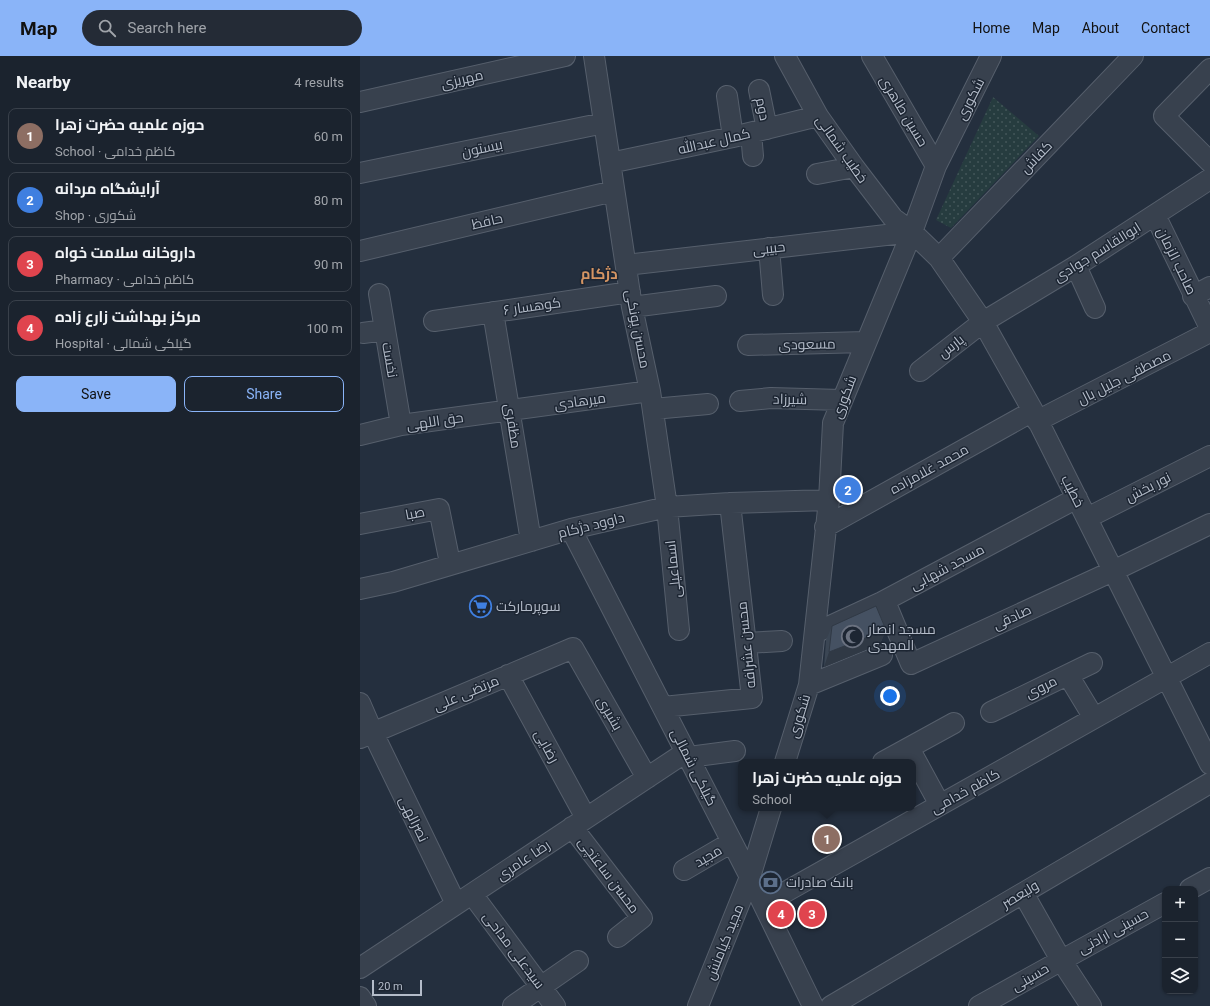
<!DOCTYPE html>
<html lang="en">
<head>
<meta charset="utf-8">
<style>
  body { margin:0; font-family:Roboto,Cairo,sans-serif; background:#242b36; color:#f1f3f6 }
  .controls { position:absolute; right:12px; bottom:12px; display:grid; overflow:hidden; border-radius:8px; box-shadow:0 1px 3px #0004 }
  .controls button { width:36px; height:36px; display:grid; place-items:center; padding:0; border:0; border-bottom:1px solid #39404a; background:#1b232e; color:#f1f3f6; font:20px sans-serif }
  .scale { position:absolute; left:12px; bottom:10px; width:50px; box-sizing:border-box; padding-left:4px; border:2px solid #b4bcc9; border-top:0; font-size:11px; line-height:14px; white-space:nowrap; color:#b4bcc9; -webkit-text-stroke:3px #1d2633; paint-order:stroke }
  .you { position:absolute; left:530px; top:640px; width:14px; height:14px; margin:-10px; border:3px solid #fff; border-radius:50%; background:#1a73e8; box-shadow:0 0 0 6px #1a73e833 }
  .badge { display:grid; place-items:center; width:26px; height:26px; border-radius:50%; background:#8ab4f8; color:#fff; font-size:13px; font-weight:700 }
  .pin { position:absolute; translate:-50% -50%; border:2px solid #fff; box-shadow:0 1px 4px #0006 }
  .popup { position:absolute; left:378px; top:703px; width:178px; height:52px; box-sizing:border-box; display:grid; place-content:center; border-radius:8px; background:#1b232e; filter:drop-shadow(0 1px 3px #0005); font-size:13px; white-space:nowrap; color:#a0a4aa }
  .popup b { font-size:15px; color:#f1f3f6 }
  .popup::after { content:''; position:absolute; left:50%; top:100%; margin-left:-8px; border:8px solid transparent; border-top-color:#1b232e }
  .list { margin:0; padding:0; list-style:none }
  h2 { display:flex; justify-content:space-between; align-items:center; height:52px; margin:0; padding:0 16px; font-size:17px }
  h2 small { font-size:13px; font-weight:400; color:#a0a4aa }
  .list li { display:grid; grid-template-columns:26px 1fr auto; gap:12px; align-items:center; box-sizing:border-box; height:56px; margin:0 8px 8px; padding:0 8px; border:1px solid #39404a; border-radius:8px }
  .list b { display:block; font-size:15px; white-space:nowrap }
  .list p { margin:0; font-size:13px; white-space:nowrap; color:#a0a4aa }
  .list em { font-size:13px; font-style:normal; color:#a0a4aa }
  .actions { display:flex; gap:8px; padding:12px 16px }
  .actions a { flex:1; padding:9px 0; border:1px solid #8ab4f8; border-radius:8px; text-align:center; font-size:14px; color:#8ab4f8 }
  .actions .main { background:#8ab4f8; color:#111 }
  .icon { flex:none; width:22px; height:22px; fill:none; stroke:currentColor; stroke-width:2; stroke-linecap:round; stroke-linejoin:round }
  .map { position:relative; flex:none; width:850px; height:950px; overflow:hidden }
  header { display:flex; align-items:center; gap:24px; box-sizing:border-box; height:56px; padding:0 20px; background:#8ab4f8; color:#111 }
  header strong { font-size:19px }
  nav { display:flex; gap:22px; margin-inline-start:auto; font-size:14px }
  .search { width:280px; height:36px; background:#242b36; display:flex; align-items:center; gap:10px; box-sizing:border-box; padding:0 14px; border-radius:22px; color:#a0a4aa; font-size:15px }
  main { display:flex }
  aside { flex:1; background:#1b232e }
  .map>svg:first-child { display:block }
  .grass { fill:url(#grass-dots) }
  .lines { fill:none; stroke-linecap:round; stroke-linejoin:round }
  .street-casing { stroke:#565f6c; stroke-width:22 }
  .street { stroke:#38414e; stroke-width:20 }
  .wall { fill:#3b4654 }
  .shaded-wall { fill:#303945 }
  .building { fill:#455162; stroke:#303945 }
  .labels { text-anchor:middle; stroke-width:3; stroke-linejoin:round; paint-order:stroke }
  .street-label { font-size:14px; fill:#b4bcc9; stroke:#1d2633 }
  .poi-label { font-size:14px; fill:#b4bcc9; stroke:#1d2633; text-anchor:start }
  .neighbourhood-label { font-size:15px; font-weight:bold; fill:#d59563; stroke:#1d2633 }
</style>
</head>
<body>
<header>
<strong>Map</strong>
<div class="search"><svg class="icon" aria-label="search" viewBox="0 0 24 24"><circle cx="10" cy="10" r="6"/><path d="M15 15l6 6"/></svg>Search here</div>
<nav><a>Home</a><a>Map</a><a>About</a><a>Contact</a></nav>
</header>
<main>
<aside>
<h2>Nearby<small>4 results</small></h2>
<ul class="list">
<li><span class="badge" style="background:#8d6e63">1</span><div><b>حوزه علمیه حضرت زهرا</b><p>School · کاظم خدامی</p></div><em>60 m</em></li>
<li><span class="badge" style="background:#3f7fe0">2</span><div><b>آرایشگاه مردانه</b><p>Shop · شکوری</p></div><em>80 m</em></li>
<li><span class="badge" style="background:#e0444e">3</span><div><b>داروخانه سلامت خواه</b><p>Pharmacy · کاظم خدامی</p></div><em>90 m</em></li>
<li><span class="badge" style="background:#e0444e">4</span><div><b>مرکز بهداشت زارع زاده</b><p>Hospital · گيلکی شمالی</p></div><em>100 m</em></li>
</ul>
<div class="actions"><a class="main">Save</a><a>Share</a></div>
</aside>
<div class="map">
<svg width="850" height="950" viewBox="0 0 850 950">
  <defs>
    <pattern id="grass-dots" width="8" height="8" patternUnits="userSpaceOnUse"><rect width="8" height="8" fill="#263c3f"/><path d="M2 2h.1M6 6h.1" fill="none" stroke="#435659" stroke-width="1.8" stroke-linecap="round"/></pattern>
  </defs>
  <rect width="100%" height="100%" fill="#242f3e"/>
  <path class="grass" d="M633,41L679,80L591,172L576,164Z"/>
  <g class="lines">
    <defs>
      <path id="street" d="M234,0L272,251L290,335L307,451L319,574
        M425,0L458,60L494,111L533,162L552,176L579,202L623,266L673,355L850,708
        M512,0L576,110
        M850,13L804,60L850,106
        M399,34L407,73
        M367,40L373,81
        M0,46L205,0
        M391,77L393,100
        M250,107L373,81L458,60
        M0,117L244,67
        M457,118L494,111
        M795,159L850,272
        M409,192L413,239
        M0,195L254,135
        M579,202L773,0
        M266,209L552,176
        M716,210L735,252
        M19,238L41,369
        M833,240L850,231
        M272,251L356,240
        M133,256L171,485
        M74,265L270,236
        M3,277L25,274
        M388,289L505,286
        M560,315L623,266L716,210L850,123
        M380,345L411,342L481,344
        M293,353L348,348
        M677,365L850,276
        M0,379L41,369L290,335
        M727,462L850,400
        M0,468L79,453L90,507
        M465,471L673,355
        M211,473L390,821L453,950
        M0,533L33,526L211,473L307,451L370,447L469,444
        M522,546L529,555L551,608L753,515L850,468
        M455,577L522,546L717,442
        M386,587L422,585
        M148,619L226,762
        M708,619L734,662
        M449,629L522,599
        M0,647L13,677L96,848
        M303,651L392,642L370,447
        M631,656L732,607
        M0,682L213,592L287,722
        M549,692L580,749
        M329,701L375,695
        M425,706L449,629L469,444L473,367L552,176L576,110L631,0
        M523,706L594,667
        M212,771L282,862L258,881
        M324,814L372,786
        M830,833L850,822
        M663,837L701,904L731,950
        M112,838L195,950
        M404,848L850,597
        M0,912L326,696
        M0,941L6,950
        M153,950L218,905
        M338,950L390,821L411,752
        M471,950L850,727
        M619,950L805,847"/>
    </defs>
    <use href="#street" class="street-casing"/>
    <use href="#street" class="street"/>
  </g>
  <path class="wall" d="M472,570L526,574L520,588L464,611L466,584Z"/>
  <path class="shaded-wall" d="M526,574L520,588L464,611L469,596Z"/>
  <path class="building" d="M516,550L526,574L469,596L472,570Z"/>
  <defs>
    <symbol id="supermarket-ring" viewBox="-11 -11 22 22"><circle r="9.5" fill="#1d2633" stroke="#3f7fe0" stroke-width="1.5"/><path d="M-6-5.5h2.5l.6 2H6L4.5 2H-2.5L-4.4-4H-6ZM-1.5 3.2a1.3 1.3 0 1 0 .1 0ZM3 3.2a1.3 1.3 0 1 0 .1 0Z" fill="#3f7fe0"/></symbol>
    <symbol id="mosque-ring" viewBox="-11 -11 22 22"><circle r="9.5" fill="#1d2633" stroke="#6b7280" stroke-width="1.5"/><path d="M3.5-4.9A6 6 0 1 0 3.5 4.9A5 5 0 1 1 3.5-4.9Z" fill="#6b7280"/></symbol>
    <symbol id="bank-ring" viewBox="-11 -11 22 22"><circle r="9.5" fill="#1d2633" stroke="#5c6f8a" stroke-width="1.5"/><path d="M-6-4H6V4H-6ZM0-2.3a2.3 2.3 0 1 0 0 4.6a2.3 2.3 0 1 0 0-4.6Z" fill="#5c6f8a"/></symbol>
  </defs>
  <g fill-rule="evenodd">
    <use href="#supermarket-ring" x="108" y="538" width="25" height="25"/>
    <use href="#mosque-ring" x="480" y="568" width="25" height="25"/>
    <use href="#bank-ring" x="398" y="814" width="25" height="25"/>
  </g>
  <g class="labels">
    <g class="street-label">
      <text transform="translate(102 23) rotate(-13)" y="5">مهریزی</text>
      <text transform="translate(610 43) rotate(-63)" y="5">شکوری</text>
      <text transform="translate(403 53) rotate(78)" y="5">دوم</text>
      <text transform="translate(544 55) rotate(59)" y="5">حسین طاهری</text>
      <text transform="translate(354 85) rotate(-13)" y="5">کمال عبدالله</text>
      <text transform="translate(122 92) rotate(-12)" y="5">بیستون</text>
      <text transform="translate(482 93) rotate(55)" y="5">خطیب شمالی</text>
      <text transform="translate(676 101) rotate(-46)" y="5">کفاش</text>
      <text transform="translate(127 165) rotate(-13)" y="5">حافظ</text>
      <text transform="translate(409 192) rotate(-6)" y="5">حبیبی</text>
      <text transform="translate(737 196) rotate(-32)" y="5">ابوالقاسم جوادی</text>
      <text transform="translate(817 205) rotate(64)" y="5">صاحب الزمان</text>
      <text transform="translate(172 250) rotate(-8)" y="5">کوهسار ۶</text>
      <text transform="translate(278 273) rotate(79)" y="5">محسن پونکی</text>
      <text transform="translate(447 288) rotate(-1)" y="5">مسعودی</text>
      <text transform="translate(591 290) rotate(-38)" y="5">پارس</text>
      <text transform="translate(30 304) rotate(80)" y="5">نخست</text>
      <text transform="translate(764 321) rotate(-27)" y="5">مصطفی جلیل بال</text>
      <text transform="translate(484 341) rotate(-69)" y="5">شکوری</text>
      <text transform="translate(430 343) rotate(1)" y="5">شیرزاد</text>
      <text transform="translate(220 345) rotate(-8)" y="5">میرهادی</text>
      <text transform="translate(75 365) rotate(-8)" y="5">حق اللهی</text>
      <text transform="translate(153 370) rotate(81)" y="5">مظفری</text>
      <text transform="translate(569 413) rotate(-29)" y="5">محمد غلامزاده</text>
      <text transform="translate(788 431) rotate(-27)" y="5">نور بخش</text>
      <text transform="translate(713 435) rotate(63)" y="5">خطیب</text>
      <text transform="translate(55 457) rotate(-11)" y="5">صبا</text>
      <text transform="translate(231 469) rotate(-14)" y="5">داوود دژکام</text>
      <text transform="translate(587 511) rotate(-28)" y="5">مسجد شهابی</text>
      <text transform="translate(313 513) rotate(-96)" y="5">اسماعیلی</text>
      <text transform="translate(652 561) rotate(-25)" y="5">صادقی</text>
      <text transform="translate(386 589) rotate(-96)" y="5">محسن عشرافه</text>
      <text transform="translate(681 631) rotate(-26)" y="5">مروی</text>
      <text transform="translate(106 637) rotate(-23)" y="5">مرتضی علی</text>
      <text transform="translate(250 657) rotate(60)" y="5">بشیری</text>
      <text transform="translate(439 660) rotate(-73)" y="5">شکوری</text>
      <text transform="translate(187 690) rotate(61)" y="5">رضایی</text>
      <text transform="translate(334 711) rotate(63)" y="5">گيلکی شمالی</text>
      <text transform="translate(605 735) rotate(-29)" y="5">کاظم خدامی</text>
      <text transform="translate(54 763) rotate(64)" y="5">نصرالهی</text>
      <text transform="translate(348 800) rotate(-30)" y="5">مجید</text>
      <text transform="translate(163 804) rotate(-34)" y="5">رضا عامری</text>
      <text transform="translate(249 819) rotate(53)" y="5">محسن ساعتچی</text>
      <text transform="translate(660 838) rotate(-31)" y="5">ولیعصر</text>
      <text transform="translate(753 875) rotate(-29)" y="5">حسینی ارادتی</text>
      <text transform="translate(364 886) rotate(-68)" y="5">مجید کیامنش</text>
      <text transform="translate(154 894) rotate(53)" y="5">سیدعلی مداحی</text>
      <text transform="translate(670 921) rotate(-30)" y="5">حسینی</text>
    </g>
    <g class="poi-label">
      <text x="136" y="555">سوپرمارکت</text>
      <text x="508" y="578">مسجد انصار<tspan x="508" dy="16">المهدی</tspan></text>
      <text x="426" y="831">بانک صادرات</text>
    </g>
    <g class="neighbourhood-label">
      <text x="239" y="223">دژکام</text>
    </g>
  </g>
</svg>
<div class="controls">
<button>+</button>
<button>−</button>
<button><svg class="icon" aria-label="layers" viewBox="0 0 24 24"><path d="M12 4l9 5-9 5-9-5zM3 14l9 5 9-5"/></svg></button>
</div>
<div class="scale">20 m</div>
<div class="you"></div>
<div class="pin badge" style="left:467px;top:783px;background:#8d6e63">1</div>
<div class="popup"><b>حوزه علمیه حضرت زهرا</b>School</div>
<div class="pin badge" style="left:488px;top:434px;background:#3f7fe0">2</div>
<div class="pin badge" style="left:452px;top:858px;background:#e0444e">3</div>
<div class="pin badge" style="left:421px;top:858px;background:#e0444e">4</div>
</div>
</main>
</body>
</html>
